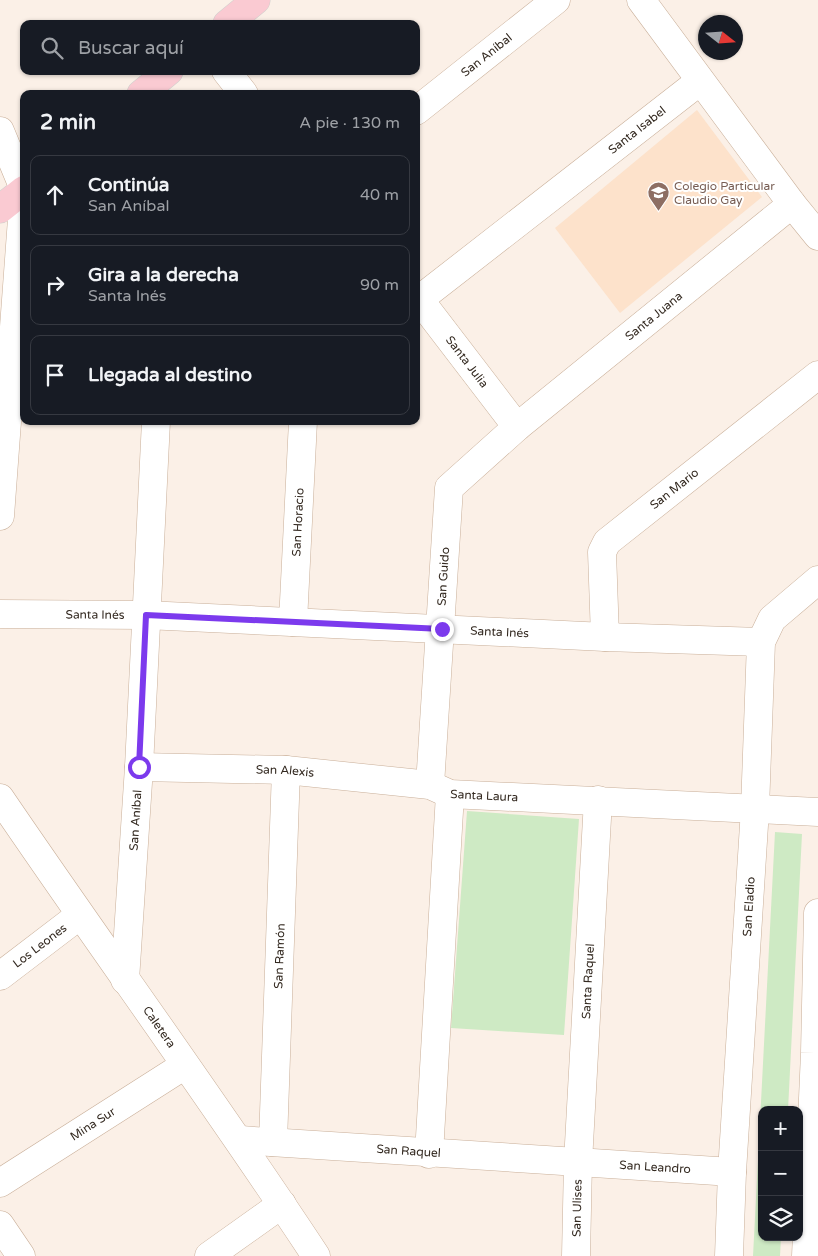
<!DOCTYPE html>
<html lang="es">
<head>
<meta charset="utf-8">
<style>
  body { margin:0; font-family:"Varela Round",sans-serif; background:#242831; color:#f1f3f6 }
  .controls { position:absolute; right:15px; bottom:15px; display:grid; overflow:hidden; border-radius:10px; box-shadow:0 1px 4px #0004 }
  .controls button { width:45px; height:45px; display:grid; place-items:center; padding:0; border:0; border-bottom:1px solid #363941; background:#171b24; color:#f1f3f6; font:25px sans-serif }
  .compass { position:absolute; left:698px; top:15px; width:45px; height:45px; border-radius:50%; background:#171b24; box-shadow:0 1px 4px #0004; rotate:107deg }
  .stop { position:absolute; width:15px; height:15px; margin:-11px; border:4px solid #7c3aed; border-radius:50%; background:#fff }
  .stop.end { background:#7c3aed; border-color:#fff; box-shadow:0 1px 5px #0008 }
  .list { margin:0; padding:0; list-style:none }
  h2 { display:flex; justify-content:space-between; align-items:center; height:65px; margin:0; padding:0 20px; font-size:21px }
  h2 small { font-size:16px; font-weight:400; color:#9ea1a6 }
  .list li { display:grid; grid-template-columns:32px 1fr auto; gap:15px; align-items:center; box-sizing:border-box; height:80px; margin:0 10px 10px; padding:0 10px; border:1px solid #363941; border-radius:10px }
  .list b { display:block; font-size:19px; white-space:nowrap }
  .list p { margin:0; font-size:16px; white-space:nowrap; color:#9ea1a6 }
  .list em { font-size:16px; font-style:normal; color:#9ea1a6 }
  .icon { flex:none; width:28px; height:28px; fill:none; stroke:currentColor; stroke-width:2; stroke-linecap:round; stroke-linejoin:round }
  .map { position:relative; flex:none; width:818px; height:1256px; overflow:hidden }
  .search { position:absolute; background:#171b24; box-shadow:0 1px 4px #0004; left:20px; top:20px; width:400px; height:55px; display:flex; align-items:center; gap:12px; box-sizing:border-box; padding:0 18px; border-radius:10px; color:#9ea1a6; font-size:19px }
  .panel { position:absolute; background:#171b24; box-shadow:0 1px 4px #0004; left:20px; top:90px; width:400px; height:335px; border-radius:10px }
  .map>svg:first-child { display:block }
  .built { fill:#fde2cb }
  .green { fill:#ceeac4 }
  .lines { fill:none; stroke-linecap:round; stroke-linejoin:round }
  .minor-casing { stroke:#c9af99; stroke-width:29 }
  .major-casing { stroke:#d2d0ce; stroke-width:29 }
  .minor { stroke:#fff; stroke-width:28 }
  .major { stroke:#facad2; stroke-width:28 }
  .route { stroke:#7c3aed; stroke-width:6 }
  .labels { text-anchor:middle; stroke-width:4; stroke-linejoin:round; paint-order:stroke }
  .street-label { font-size:12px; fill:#332920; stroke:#fff }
  .education-label { font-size:12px; fill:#785e54; stroke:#fff; text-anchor:start }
</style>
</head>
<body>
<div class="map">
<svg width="818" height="1256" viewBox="0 0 818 1256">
  <rect width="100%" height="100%" fill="#fbf0e7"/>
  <path class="built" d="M697,110L762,197L620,313L555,228Z"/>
  <path class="green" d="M467,811L579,819L564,1035L451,1028Z
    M775,832L802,834L788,1110H762V1237H781L780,1256H753Z"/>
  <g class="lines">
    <defs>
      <g id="minor">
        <path d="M641,0L792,204L818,236"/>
        <path d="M226,71L244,94"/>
        <path id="s1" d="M416,111L556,0"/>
        <path d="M0,131L24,189"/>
        <path id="s2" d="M416,295L517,427"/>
        <path id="s3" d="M416,302L700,81"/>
        <path d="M0,516L24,192"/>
        <path id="s4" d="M0,614L146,615L605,637L761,642"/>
        <path id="s5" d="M293,622L303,421"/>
        <path id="s6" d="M605,637L602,552L607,542L818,375"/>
        <path id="s7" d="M139,767L286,770L430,785L450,794L818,812"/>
        <path id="s8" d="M430,785L449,488L517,427L792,204"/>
        <path id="s9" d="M0,798C104,951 214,1101 316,1256"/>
        <path id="s10" d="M0,976L80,915"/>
        <path id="s11" d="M125,980L139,767L156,421"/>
        <path id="s12" d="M240,1140L732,1172"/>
        <path id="s13" d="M273,1142L286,770"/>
        <path d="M429,1154L450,794"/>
        <path id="s14" d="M0,1183L185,1065"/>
        <path d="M0,1225L21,1256"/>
        <path d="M209,1256L282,1204"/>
        <path id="s15" d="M576,1256L578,1162L598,800"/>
        <path id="s16" d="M729,1256L732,1172L755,809L761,642L772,619L818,580"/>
        <path d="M806,1256L815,1053L818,913"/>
      </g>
      <path id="major" d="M227,24L256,0
        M141,94L169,71
        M0,209L24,190"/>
    </defs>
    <use href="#minor" class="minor-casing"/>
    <use href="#major" class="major-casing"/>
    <use href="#minor" class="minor"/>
    <use href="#major" class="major"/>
  </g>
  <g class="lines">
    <path class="route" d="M139,767L146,615L442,629"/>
  </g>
  <defs>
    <symbol id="school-pin" viewBox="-11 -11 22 30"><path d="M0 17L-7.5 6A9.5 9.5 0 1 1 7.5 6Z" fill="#8d6e63" stroke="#fff"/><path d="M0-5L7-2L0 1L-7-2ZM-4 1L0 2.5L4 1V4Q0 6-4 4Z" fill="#fff"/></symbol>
  </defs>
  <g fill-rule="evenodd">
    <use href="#school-pin" x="646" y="180" width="25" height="34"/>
  </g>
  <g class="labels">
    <g class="street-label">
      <text dy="4" stroke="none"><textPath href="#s1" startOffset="90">San Aníbal</textPath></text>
      <text dy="4" stroke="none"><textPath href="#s3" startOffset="280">Santa Isabel</textPath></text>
      <text dy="4" stroke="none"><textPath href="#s8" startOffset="565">Santa Juana</textPath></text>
      <text dy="4" stroke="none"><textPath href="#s2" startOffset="84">Santa Julia</textPath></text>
      <text dy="4" stroke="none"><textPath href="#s6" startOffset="182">San Mario</textPath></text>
      <text dy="4" stroke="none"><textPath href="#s5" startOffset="100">San Horacio</textPath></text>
      <text dy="4" stroke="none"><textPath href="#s8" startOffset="209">San Guido</textPath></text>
      <text dy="4" stroke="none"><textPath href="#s4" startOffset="95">Santa Inés</textPath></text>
      <text dy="4" stroke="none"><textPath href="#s4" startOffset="500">Santa Inés</textPath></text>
      <text dy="4" stroke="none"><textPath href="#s7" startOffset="146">San Alexis</textPath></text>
      <text dy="4" stroke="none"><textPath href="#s7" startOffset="348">Santa Laura</textPath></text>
      <text dy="4" stroke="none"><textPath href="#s11" startOffset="160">San Aníbal</textPath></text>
      <text dy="4" stroke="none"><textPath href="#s16" startOffset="350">San Eladio</textPath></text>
      <text dy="4" stroke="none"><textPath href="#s10" startOffset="50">Los Leones</textPath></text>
      <text dy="4" stroke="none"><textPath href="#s13" startOffset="186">San Ramón</textPath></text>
      <text dy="4" stroke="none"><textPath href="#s15" startOffset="275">Santa Raquel</textPath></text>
      <text dy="4" stroke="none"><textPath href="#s9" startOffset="279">Caletera</textPath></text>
      <text dy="4" stroke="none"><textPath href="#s14" startOffset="110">Mina Sur</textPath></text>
      <text dy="4" stroke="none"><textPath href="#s12" startOffset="169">San Raquel</textPath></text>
      <text dy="4" stroke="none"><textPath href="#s12" startOffset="416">San Leandro</textPath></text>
      <text dy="4" stroke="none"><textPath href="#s15" startOffset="48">San Ulises</textPath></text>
    </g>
    <g class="education-label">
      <text x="674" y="190">Colegio Particular<tspan x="674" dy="14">Claudio Gay</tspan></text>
    </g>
  </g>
</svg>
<div class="controls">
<button>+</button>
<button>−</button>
<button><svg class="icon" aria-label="layers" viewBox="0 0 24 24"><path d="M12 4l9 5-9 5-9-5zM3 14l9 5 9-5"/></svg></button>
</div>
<svg class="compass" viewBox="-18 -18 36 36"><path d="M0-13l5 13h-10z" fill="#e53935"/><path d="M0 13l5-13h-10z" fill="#9ea1a6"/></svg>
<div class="stop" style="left:139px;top:767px"></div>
<div class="stop end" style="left:442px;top:629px"></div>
<div class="search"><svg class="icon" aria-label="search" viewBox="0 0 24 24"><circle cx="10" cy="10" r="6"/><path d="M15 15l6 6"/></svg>Buscar aquí</div>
<section class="panel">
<h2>2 min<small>A pie · 130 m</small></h2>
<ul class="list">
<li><svg class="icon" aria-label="ahead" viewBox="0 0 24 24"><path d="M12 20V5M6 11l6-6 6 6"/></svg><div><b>Continúa</b><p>San Aníbal</p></div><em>40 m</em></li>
<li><svg class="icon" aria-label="right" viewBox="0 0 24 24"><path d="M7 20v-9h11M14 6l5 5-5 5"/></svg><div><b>Gira a la derecha</b><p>Santa Inés</p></div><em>90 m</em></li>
<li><svg class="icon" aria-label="arrive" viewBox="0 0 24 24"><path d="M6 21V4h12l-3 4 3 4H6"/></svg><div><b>Llegada al destino</b></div></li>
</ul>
</section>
</div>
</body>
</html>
